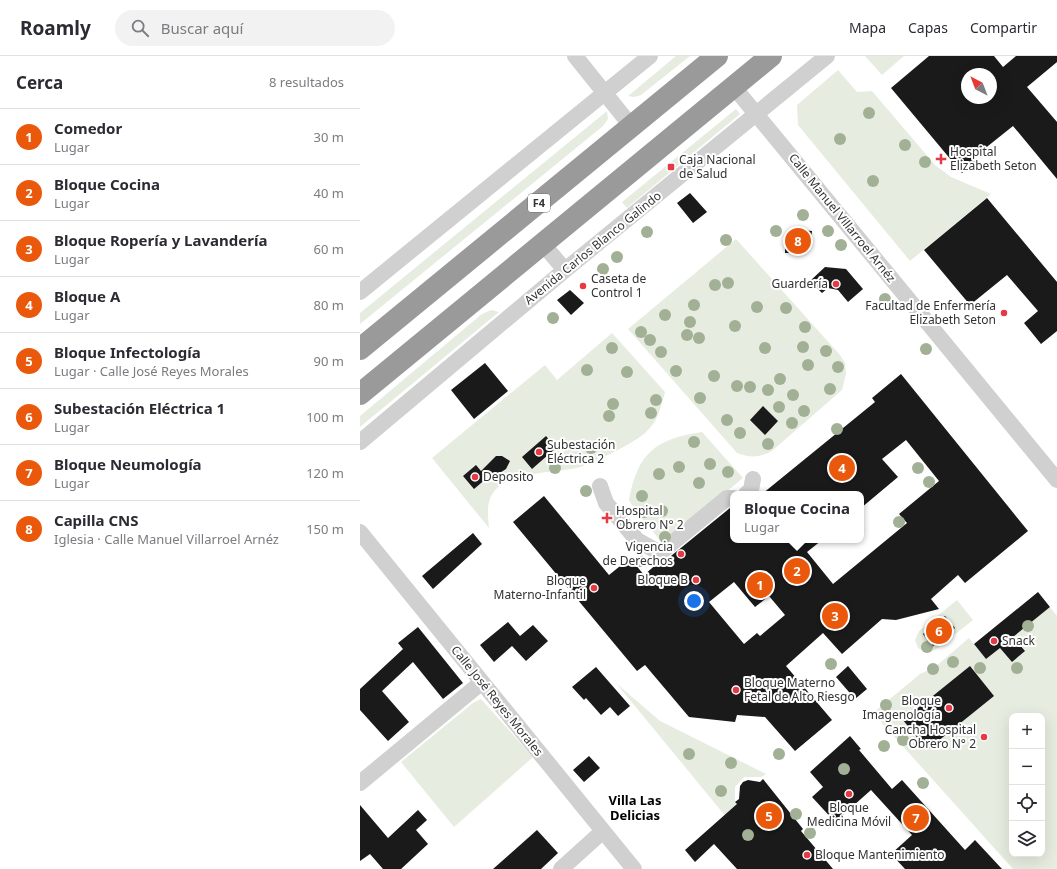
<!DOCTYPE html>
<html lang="es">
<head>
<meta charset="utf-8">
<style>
  body { margin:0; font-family:"Noto Sans",sans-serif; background:#f2f2f3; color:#2b2b33 }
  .controls { position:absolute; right:12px; bottom:12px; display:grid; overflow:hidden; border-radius:8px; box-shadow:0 4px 16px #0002 }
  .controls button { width:36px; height:36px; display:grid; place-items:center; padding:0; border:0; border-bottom:1px solid #e1e1e2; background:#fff; color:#2b2b33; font:20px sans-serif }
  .compass { position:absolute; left:601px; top:12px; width:36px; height:36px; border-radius:50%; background:#fff; box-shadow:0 4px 16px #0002; rotate:318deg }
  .you { position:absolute; left:334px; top:545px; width:14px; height:14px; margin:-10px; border:3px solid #fff; border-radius:50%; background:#1a73e8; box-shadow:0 0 0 6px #1a73e833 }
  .badge { display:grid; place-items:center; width:26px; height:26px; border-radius:50%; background:#ea580c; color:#fff; font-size:13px; font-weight:700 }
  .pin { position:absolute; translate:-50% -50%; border:2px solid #fff; box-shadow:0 1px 4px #0006 }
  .popup { position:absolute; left:370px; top:435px; width:134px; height:52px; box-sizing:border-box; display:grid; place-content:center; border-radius:8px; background:#fff; filter:drop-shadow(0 1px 3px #0005); font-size:13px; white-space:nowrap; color:#7c7c81 }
  .popup b { font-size:15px; color:#2b2b33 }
  .popup::after { content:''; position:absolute; left:50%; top:100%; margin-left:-8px; border:8px solid transparent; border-top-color:#fff }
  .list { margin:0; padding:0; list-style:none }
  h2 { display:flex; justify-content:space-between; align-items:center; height:52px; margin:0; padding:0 16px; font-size:17px }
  h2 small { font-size:13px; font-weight:400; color:#7c7c81 }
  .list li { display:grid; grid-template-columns:26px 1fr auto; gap:12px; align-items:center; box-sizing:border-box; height:56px; padding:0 16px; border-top:1px solid #e1e1e2 }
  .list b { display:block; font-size:15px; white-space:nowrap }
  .list p { margin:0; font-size:13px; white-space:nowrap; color:#7c7c81 }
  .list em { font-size:13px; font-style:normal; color:#7c7c81 }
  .icon { flex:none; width:22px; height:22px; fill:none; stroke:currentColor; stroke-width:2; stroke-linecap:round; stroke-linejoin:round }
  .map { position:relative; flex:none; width:697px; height:813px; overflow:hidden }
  header { display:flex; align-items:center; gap:24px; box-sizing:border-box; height:56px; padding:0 20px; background:#fff; border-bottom:1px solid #e1e1e2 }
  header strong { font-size:19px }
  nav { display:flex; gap:22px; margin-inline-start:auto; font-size:14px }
  .search { width:280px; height:36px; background:#f2f2f3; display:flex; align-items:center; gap:10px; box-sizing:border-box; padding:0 14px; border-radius:22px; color:#7c7c81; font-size:15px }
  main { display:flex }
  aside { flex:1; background:#fff }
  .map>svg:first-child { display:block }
  .green { fill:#e6ecdf; fill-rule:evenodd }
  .building { fill:#1a1a1a; fill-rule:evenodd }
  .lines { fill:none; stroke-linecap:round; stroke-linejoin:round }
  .minor { stroke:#d0d0d0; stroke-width:16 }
  .highway { stroke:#9a9a9a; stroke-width:22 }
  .tree { fill:#a2b095 }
  .poi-dot { fill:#e63946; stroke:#fff; stroke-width:1.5 }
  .labels { text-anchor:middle; stroke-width:4; stroke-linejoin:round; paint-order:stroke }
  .shield { fill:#fff; stroke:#707070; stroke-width:1 }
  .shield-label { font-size:11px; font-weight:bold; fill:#333 }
  .poi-label { font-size:12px; fill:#333; stroke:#fff; text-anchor:start }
  .street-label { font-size:12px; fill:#333; stroke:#fff }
  .neighbourhood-label { font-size:13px; font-weight:bold; fill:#000; stroke:#fff }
</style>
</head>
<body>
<header>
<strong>Roamly</strong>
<div class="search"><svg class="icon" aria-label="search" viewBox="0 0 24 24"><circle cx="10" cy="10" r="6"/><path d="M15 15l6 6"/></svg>Buscar aquí</div>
<nav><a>Mapa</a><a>Capas</a><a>Compartir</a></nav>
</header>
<main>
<aside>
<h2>Cerca<small>8 resultados</small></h2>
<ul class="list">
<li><span class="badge">1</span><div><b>Comedor</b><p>Lugar</p></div><em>30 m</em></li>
<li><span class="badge">2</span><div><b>Bloque Cocina</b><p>Lugar</p></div><em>40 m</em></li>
<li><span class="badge">3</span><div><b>Bloque Ropería y Lavandería</b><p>Lugar</p></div><em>60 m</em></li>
<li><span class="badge">4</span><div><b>Bloque A</b><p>Lugar</p></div><em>80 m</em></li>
<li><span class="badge">5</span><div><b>Bloque Infectología</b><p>Lugar · Calle José Reyes Morales</p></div><em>90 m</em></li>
<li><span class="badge">6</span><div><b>Subestación Eléctrica 1</b><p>Lugar</p></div><em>100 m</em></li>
<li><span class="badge">7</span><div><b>Bloque Neumología</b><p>Lugar</p></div><em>120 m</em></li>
<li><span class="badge">8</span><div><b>Capilla CNS</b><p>Iglesia · Calle Manuel Villarroel Arnéz</p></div><em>150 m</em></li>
</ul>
</aside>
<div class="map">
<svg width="697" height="813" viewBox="0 0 697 813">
  <rect width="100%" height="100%" fill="#fff"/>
  <path class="green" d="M316,0H330L281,39L274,41L268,40Z
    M505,0H544L522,19Z
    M478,14L497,36L512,35L575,109L591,121L631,138L550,205L438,69L437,49Z
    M376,53L380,58L267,152L262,146Z
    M247,55L248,63L243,70L0,268V257Z
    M376,183L480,299L485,307L486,318L482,334L413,394C401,402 390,402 377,397L268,273Z
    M131,254L139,256L0,371V360L122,258Z
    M252,277L305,336C301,350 298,365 287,375C277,386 235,406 220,411C196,418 148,414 133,437C126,447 128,460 129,472L72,402L185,309L197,324Z
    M342,376L383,422L303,488L275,454L269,444C278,396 296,383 342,376Z
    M597,544L613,564L575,594L566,597L558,592L555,584L559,575Z
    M690,551L697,560V813H653L513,657L560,618L575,611L609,582L626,603L640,592L665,595L653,581ZM652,660H682V798H652Z
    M256,627L300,665L406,718L401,721H384L375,731V746L415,797L404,807Z
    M121,643L173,701L94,771L41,706L113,647Z"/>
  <path class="building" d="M569,0H634L643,11L656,0H697V6L667,31L697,66V123L653,70L613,102L616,106L602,117L531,32ZM607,18H631V42H607Z
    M330,137L347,156L333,167L317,147Z
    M627,142L697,226V275L681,288L664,267L678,255L647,219L610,249L564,194Z
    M434,173L452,175L450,190L441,197H425V180Z
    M465,211L486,213L503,233L488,246L478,234L468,232L462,237L450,225Z
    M210,234L224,247L211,259L197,244Z
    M125,307L148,335L114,363L91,334Z
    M541,318L668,475L605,527L598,519L571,543L579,553L536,564L522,563L482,598L463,577L426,610L472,664L435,695L405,661L377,659L375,666L329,661L285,609L277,615L153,466L184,440L249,519L270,502L284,519L299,506L306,504L370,452H373V484H462L447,496L473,528L547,467L539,458L579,425L546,384L522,403L538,421L501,452V438H402L515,346L512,342ZM374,526L395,551L409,540L425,559L400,580L397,577L384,588L349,546Z
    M403,350L418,365L405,379L390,364Z
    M186,380L196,392L172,413L162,401Z
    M136,400H142L150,405L146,413L138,418L122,416L127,422L114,433L103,420L116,409L121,415Z
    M113,477L122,488L73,533L62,520Z
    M678,536L690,551L653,581L665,595L652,606L640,592L626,603L614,588Z
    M585,560L595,572L572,591L563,578Z
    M148,566L160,580L173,569L188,585L166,605L152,590L134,606L120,589Z
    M58,571L103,627L83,643L53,606L22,635L49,666L28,685L0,654V633L43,593L38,587Z
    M488,610L507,633L495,643L476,621Z
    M610,610L634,640L567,694L543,664Z
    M236,611L270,650L258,660L250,651L241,659L226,642L224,644L212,631Z
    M490,680L501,693L499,694L532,733L542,724L605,794L615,784L642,813H545L531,798L552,779L511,734L475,766L452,741L463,731L450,716Z
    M229,700L240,712L224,726L213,714Z
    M403,723L443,773L441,775L473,813H377L354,788L335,806L325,794L377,748L375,746L379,743L380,730L383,726L388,724L400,726Z
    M0,749L28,782L58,754L67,764L56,774L68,788L41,813H23L10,798L0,805Z
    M177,774L198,797L181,813H133Z"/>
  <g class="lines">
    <path class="minor" d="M215,0L272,71
      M373,30L697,424
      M182,187L205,214
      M0,236L290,0
      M0,386L205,214L467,0
      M240,430L246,447L277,484L300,497L367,442H373
      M386,438L391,434L393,423
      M0,476L274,813
      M0,727L122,626
      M201,813L243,775"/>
    <path class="highway" d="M0,293L357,0
      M0,338L411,0"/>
  </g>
  <g class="tree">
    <circle cx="509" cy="57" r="6"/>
    <circle cx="480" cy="83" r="6"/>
    <circle cx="545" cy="89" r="6"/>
    <circle cx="565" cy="106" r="6"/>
    <circle cx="513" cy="125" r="6"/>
    <circle cx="443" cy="159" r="6"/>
    <circle cx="416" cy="175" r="6"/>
    <circle cx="468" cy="175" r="6"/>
    <circle cx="287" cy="176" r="6"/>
    <circle cx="366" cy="184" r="6"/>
    <circle cx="481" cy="189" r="6"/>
    <circle cx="257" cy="201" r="6"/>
    <circle cx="243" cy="213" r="6"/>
    <circle cx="368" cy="227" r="6"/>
    <circle cx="355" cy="229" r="6"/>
    <circle cx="525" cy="243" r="6"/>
    <circle cx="334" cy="249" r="6"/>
    <circle cx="397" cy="251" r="6"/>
    <circle cx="426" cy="252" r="6"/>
    <circle cx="305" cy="259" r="6"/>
    <circle cx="193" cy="262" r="6"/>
    <circle cx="330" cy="266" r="6"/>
    <circle cx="375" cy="270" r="6"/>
    <circle cx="445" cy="271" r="6"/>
    <circle cx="281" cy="276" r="6"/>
    <circle cx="327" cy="279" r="6"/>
    <circle cx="339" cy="282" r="6"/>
    <circle cx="290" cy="284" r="6"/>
    <circle cx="443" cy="291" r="6"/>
    <circle cx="252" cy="292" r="6"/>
    <circle cx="405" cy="292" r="6"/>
    <circle cx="566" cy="293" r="6"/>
    <circle cx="466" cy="295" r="6"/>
    <circle cx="301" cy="296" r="6"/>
    <circle cx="448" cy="309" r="6"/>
    <circle cx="478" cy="311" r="6"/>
    <circle cx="227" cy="314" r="6"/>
    <circle cx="316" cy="315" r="6"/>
    <circle cx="267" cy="316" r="6"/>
    <circle cx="354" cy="320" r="6"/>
    <circle cx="420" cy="323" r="6"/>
    <circle cx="377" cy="330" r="6"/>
    <circle cx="390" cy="331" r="6"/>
    <circle cx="470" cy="333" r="6"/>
    <circle cx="408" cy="334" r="6"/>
    <circle cx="433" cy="339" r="6"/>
    <circle cx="340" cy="342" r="6"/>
    <circle cx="296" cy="344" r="6"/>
    <circle cx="253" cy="348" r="6"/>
    <circle cx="419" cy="351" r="6"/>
    <circle cx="444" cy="355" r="6"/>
    <circle cx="291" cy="357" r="6"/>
    <circle cx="249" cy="360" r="6"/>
    <circle cx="367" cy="364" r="6"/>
    <circle cx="432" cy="367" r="6"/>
    <circle cx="477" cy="373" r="6"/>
    <circle cx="380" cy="377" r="6"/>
    <circle cx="334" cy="386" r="6"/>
    <circle cx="408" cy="388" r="6"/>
    <circle cx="231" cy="392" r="6"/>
    <circle cx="350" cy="408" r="6"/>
    <circle cx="319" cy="411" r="6"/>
    <circle cx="195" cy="412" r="6"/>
    <circle cx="558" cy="412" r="6"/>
    <circle cx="368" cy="416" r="6"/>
    <circle cx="299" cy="418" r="6"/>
    <circle cx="569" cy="426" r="6"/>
    <circle cx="339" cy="427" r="6"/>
    <circle cx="226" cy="435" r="6"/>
    <circle cx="282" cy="440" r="6"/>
    <circle cx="302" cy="455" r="6"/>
    <circle cx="284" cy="456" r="6"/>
    <circle cx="539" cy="466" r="6"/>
    <circle cx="305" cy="481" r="6"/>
    <circle cx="280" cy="505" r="6"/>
    <circle cx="668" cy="570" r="6"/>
    <circle cx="567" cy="591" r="6"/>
    <circle cx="593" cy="606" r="6"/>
    <circle cx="471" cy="608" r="6"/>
    <circle cx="620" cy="612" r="6"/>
    <circle cx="657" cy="612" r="6"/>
    <circle cx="573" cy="613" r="6"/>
    <circle cx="526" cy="649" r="6"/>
    <circle cx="543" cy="684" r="6"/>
    <circle cx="524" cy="690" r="6"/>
    <circle cx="329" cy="698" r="6"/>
    <circle cx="419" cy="698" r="6"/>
    <circle cx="371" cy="707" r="6"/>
    <circle cx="484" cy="713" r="6"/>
    <circle cx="563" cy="727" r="6"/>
    <circle cx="361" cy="735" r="6"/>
    <circle cx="436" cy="758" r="6"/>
    <circle cx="450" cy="777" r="6"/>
    <circle cx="388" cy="779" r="6"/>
  </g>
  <g class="poi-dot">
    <path d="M579 97h4v4h4v4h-4v4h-4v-4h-4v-4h4z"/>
    <rect x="307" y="107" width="8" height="8" rx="2"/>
    <circle cx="476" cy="228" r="4"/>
    <circle cx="223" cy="230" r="4"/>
    <circle cx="644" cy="257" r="4"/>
    <circle cx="179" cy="396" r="4"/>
    <circle cx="115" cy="421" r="4"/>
    <path d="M245 456h4v4h4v4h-4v4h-4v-4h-4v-4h4z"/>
    <circle cx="321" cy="498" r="4"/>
    <circle cx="336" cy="524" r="4"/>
    <circle cx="234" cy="532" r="4"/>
    <circle cx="634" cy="585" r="4"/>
    <circle cx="376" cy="634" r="4"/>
    <circle cx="589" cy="652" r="4"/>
    <circle cx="624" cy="681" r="4"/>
    <circle cx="489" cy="738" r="4"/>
    <circle cx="447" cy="799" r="4"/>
  </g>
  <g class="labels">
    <rect class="shield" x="168" y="138" width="22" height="18" rx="3"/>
    <g class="shield-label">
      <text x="179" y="151">F4</text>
    </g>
    <g class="poi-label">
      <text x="590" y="100">Hospital<tspan x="590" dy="14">Elizabeth Seton</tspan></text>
      <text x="319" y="108">Caja Nacional<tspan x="319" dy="14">de Salud</tspan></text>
      <text x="231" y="227">Caseta de<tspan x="231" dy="14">Control 1</tspan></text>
      <text x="468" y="232" text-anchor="end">Guardería</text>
      <text x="636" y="254" text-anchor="end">Facultad de Enfermería<tspan x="636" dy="14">Elizabeth Seton</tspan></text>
      <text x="187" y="393">Subestación<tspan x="187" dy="14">Eléctrica 2</tspan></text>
      <text x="123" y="425">Deposito</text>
      <text x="256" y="459">Hospital<tspan x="256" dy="14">Obrero N° 2</tspan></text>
      <text x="313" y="495" text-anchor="end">Vigencia<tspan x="313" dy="14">de Derechos</tspan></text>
      <text x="328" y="528" text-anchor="end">Bloque B</text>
      <text x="226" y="529" text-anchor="end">Bloque<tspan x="226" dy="14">Materno-Infantil</tspan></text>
      <text x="642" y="589">Snack</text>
      <text x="384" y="631">Bloque Materno<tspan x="384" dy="14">Fetal de Alto Riesgo</tspan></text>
      <text x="581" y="649" text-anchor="end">Bloque<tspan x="581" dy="14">Imagenología</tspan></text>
      <text x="616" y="678" text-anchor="end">Cancha Hospital<tspan x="616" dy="14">Obrero N° 2</tspan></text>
      <text x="489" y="756" text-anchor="middle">Bloque<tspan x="489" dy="14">Medicina Móvil</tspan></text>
      <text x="455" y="803">Bloque Mantenimiento</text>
    </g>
    <g class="street-label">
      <text transform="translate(482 162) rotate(51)" y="4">Calle Manuel Villarroel Arnéz</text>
      <text transform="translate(233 192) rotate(-39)" y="4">Avenida Carlos Blanco Galindo</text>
      <text transform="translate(137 645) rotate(51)" y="4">Calle José Reyes Morales</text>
    </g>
    <g class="neighbourhood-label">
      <text x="275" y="749">Villa Las<tspan x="275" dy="15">Delicias</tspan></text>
    </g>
  </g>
</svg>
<div class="controls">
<button>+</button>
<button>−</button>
<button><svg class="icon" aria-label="locate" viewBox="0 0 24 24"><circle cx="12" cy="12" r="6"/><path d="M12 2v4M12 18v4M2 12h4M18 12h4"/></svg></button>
<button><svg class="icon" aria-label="layers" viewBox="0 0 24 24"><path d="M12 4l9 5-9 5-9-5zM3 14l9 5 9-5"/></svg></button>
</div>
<svg class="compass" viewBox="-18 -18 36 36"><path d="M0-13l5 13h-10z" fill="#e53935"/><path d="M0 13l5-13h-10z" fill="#7c7c81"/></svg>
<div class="you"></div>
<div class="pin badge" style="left:400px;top:529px">1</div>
<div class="pin badge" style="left:437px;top:515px">2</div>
<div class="popup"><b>Bloque Cocina</b>Lugar</div>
<div class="pin badge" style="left:475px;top:560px">3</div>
<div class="pin badge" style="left:482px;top:412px">4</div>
<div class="pin badge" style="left:409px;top:760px">5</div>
<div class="pin badge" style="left:579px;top:575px">6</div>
<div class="pin badge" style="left:556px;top:762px">7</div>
<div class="pin badge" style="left:438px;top:185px">8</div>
</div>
</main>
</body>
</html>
